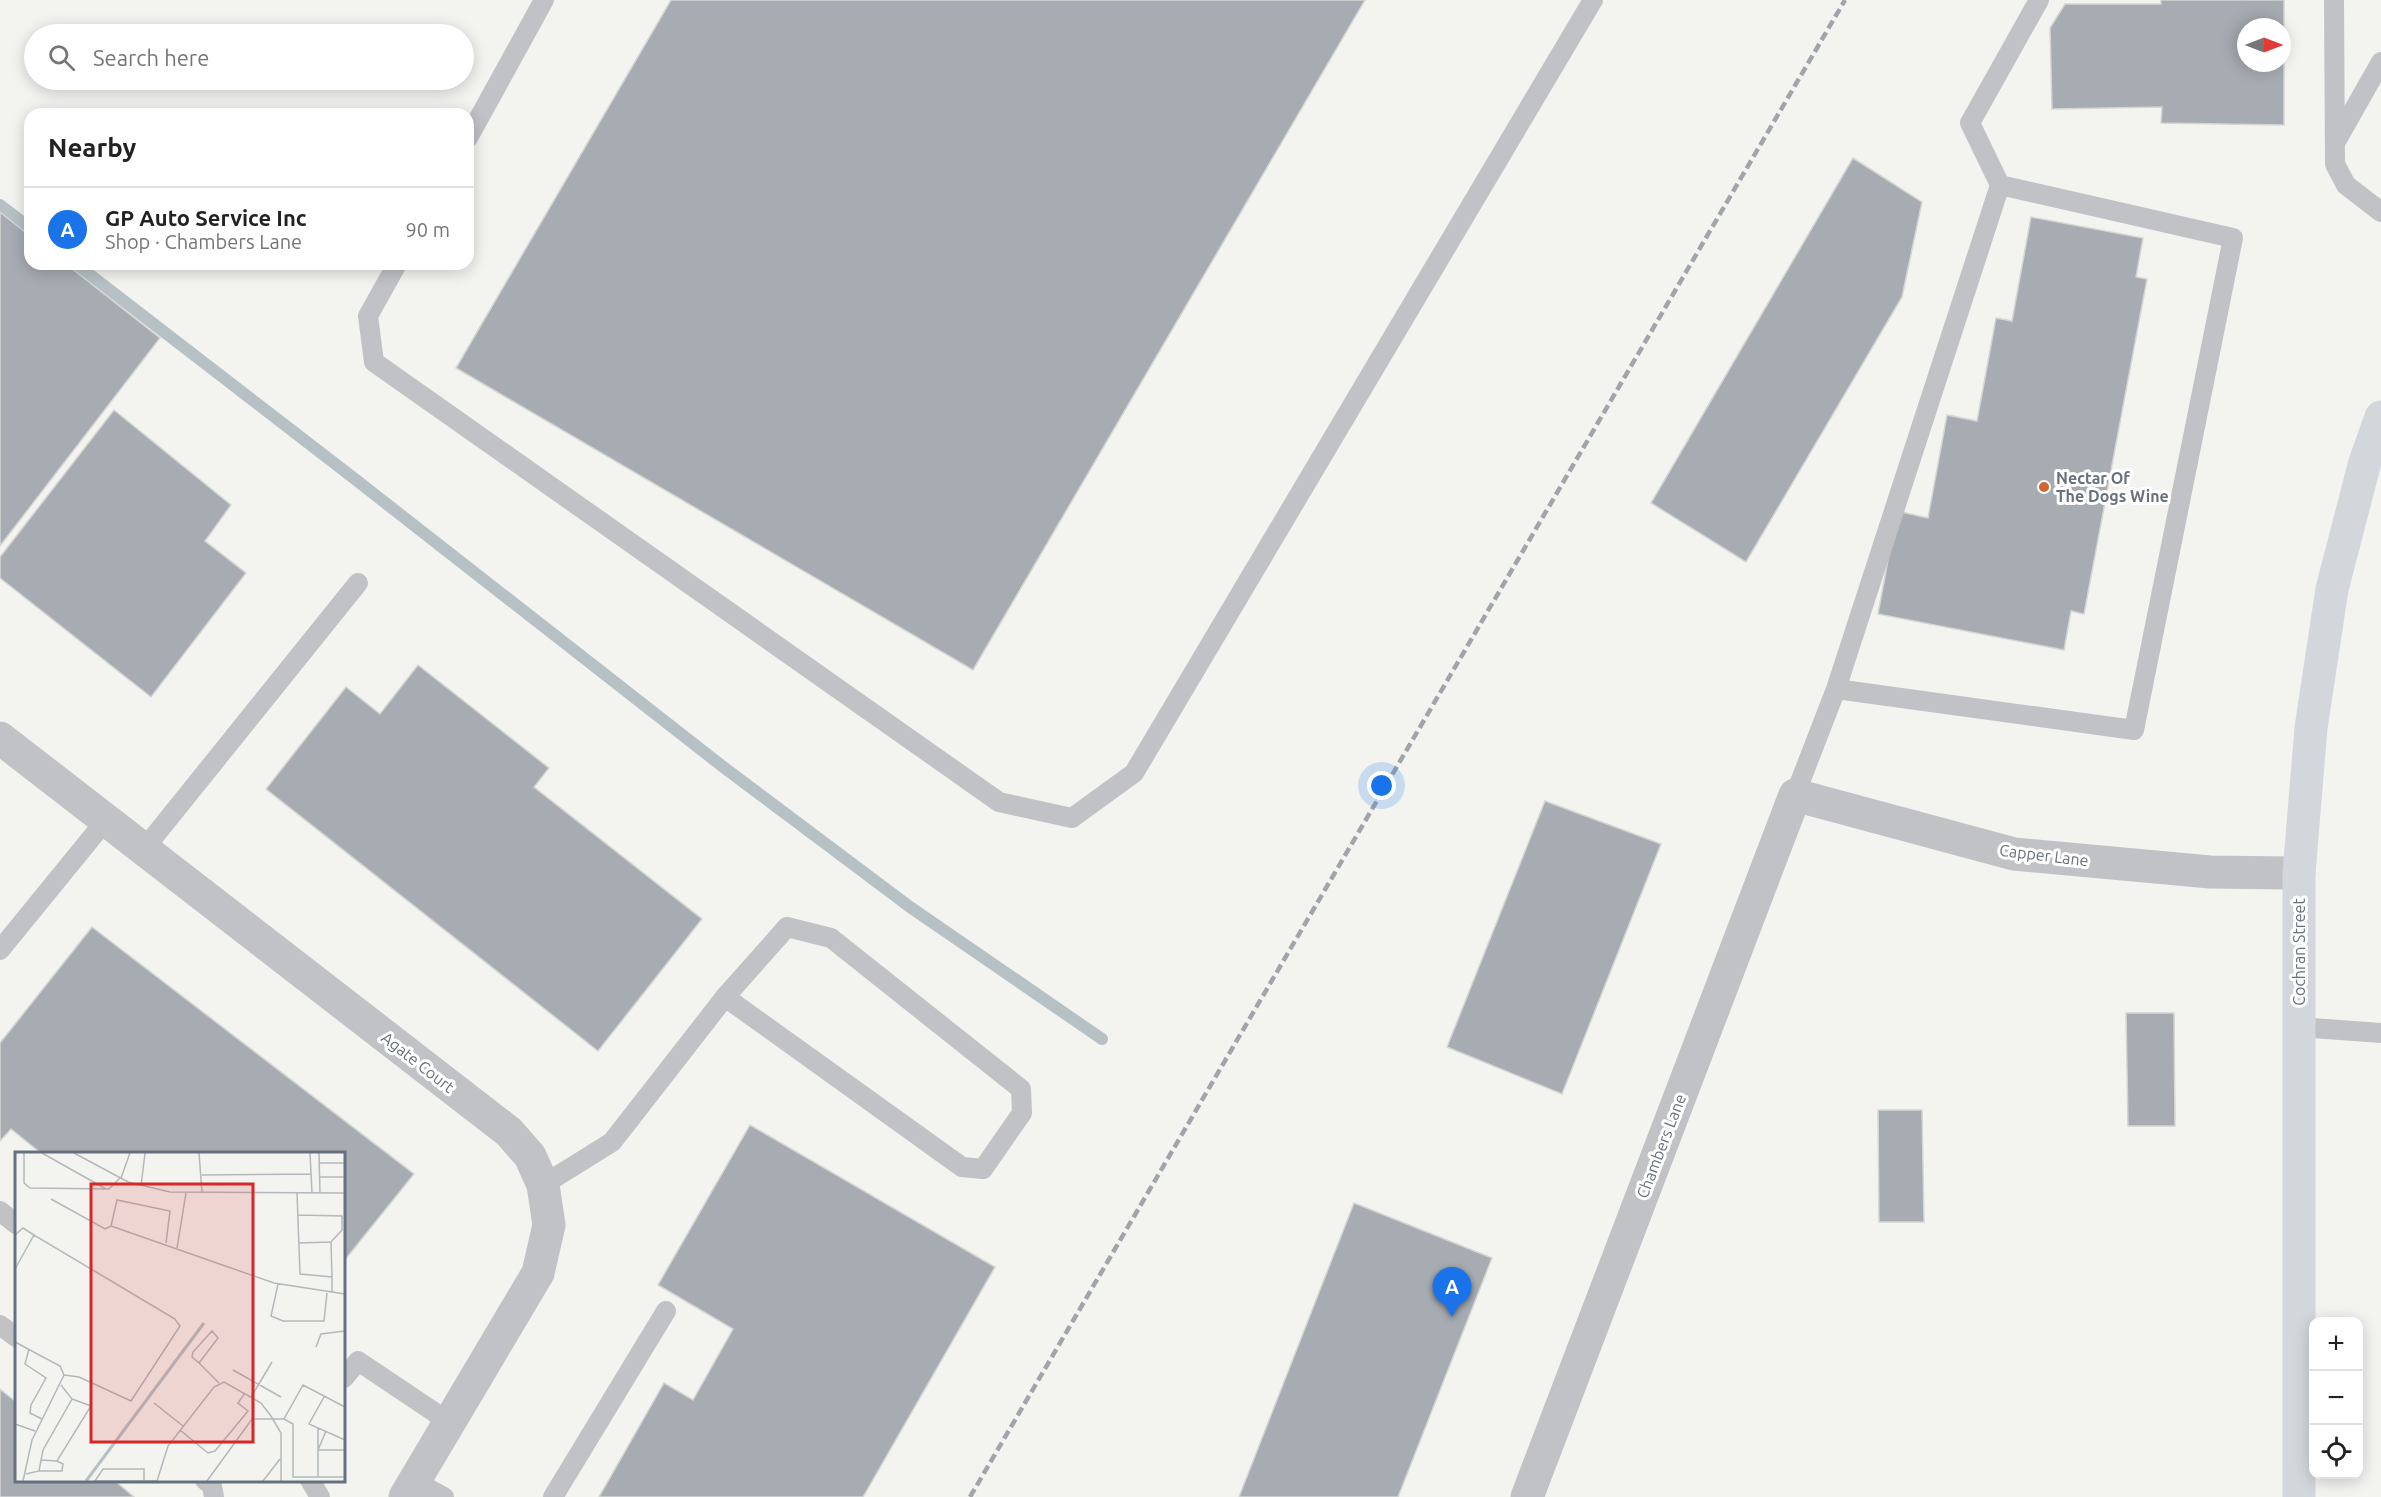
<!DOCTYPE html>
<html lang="en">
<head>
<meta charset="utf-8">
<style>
  body { margin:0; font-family:Ubuntu,sans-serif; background:#f2f2f2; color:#222 }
  .controls { position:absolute; right:18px; bottom:18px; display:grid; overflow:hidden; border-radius:12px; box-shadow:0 3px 15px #0003 }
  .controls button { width:54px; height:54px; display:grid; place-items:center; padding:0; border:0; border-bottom:2px solid #e0e0e0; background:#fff; color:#222; font:30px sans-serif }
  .compass { position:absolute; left:2237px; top:18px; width:54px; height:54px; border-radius:50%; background:#fff; box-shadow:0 3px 15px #0003; rotate:90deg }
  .you { position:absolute; left:1382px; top:786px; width:21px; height:21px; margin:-15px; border:4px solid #fff; border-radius:50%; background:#1a73e8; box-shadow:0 0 0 9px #1a73e833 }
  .badge { display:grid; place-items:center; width:39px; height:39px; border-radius:50%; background:#1a73e8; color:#fff; font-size:20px; font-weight:700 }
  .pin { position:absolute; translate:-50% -50px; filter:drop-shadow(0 2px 3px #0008) }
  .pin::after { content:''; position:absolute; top:32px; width:21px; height:18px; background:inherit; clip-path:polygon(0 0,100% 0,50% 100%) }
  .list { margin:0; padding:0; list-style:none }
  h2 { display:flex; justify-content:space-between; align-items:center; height:78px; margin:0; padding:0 24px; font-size:26px }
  h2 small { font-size:20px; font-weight:400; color:#767676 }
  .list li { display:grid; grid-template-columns:39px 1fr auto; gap:18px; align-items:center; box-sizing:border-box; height:84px; padding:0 24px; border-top:2px solid #e0e0e0 }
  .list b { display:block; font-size:22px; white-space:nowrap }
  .list p { margin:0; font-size:20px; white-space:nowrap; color:#767676 }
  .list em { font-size:20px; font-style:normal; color:#767676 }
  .icon { flex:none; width:33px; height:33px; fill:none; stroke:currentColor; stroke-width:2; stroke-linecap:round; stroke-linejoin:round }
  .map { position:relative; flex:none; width:2381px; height:1497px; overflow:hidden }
  .search { position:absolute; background:#fff; box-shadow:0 3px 15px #0003; left:24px; top:24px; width:450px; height:66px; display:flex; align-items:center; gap:15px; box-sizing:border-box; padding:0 21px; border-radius:33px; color:#767676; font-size:22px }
  .panel { position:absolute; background:#fff; box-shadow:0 3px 15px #0003; left:24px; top:108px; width:450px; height:162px; border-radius:18px }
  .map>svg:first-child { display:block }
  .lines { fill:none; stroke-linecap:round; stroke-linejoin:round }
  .stream { stroke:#b7c1c5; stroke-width:12 }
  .building { fill:#a6acb2; stroke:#d5d5d3; stroke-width:1.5; fill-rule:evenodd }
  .lane { stroke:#c0c2c5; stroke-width:20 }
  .street { stroke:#c0c2c5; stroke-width:33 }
  .secondary { stroke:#d3d7db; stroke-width:33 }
  .rail { stroke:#a1a5aa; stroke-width:4.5; stroke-dasharray:9 4.5; stroke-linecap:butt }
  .poi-dot { fill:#d16533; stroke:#fff; stroke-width:2 }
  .labels { text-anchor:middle; stroke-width:6; stroke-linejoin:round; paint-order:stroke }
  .poi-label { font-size:16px; font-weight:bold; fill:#66717e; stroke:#fff; text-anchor:start }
  .street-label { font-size:16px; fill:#66717e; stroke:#fff }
  .inset-river { fill:none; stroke:#b7c1c5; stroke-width:3 }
  .inset-road { fill:none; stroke:#b2b8bb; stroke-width:1.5 }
  .view { fill:#d62828; fill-opacity:0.15; stroke:#d62828; stroke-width:3 }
  .inset-edge { fill:none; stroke:#66717e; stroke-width:3 }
</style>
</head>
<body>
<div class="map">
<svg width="2381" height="1497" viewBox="0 0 2381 1497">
  <rect width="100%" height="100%" fill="#f3f4f0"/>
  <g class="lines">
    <path class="stream" d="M0,205L30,228
      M76,264L351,476L722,766L910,907L1102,1039"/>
  </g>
  <path class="building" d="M671,0H1365L973,670L456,368Z
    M2161,0H2284V125L2161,123L2162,107L2052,109L2050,28L2065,4H2161ZM2246,27H2282V63H2246Z
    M1853,158L1922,202L1902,297L1746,562L1651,503Z
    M0,212L30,236V264H66L160,338L0,546Z
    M2031,217L2143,238L2136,277L2147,279L2084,614L2071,611L2064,650L1878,614L1897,511L1928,518L1947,415L1977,421L1996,318L2012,321Z
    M114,410L231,505L205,541L246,573L151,697L0,578V557Z
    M418,665L549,768L534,787L702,919L598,1051L266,789L346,687L380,714Z
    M1545,801L1661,844L1562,1094L1447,1047Z
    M92,927L414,1174L344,1261V1154H42L11,1129L0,1141V1043Z
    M2126,1013H2174L2175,1126H2128Z
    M1878,1110H1922L1924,1222H1879Z
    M750,1125L995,1267L863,1497H599L664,1383L693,1400L733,1329L658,1285Z
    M1354,1203L1492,1258L1398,1497H1239Z
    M0,1389L16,1402V1480H114L134,1497H0Z"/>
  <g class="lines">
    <path class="lane" d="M2334,0L2335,164L2346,185L2381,212
      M468,138L544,0
      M2335,143L2381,62
      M2000,185L1970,123L2039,0
      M397,264L368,316L374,362L999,802L1072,818L1134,773L1593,0
      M1795,795L1836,689L2000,185L2233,238L2134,730L1836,689
      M144,849L358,583
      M0,950L106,820
      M2299,1027L2381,1033
      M543,1185L612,1142L725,997L962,1167L983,1169L1022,1113L1021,1089L831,938L787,927L725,997
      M0,1211L16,1224
      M0,1325L16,1337
      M344,1378L358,1361L449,1422
      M205,1480L212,1486L214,1497
      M310,1480L320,1497
      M414,1481L444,1497
      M553,1497L666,1311"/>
    <path class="street" d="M0,738L509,1132L530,1156L543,1185L549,1225L538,1273L405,1497
      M1527,1497L1795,795L2014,854L2210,872L2299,873"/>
    <path class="secondary" d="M2299,1497V873L2311,728L2332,589L2365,462L2381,417"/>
    <path class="rail" d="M970,1497L1845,0"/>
  </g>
  <circle class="poi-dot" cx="2044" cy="487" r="6"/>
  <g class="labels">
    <g class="poi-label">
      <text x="2056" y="484">Nectar Of<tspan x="2056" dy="18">The Dogs Wine</tspan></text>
    </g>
    <g class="street-label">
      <text transform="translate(2044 855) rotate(7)" y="6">Capper Lane</text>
      <text transform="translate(2299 952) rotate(-90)" y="6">Cochran Street</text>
      <text transform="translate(418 1062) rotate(38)" y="6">Agate Court</text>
      <text transform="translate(1661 1146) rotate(-69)" y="6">Chambers Lane</text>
    </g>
  </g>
  <g transform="translate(15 1152)">
    <rect width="330" height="330" fill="#f3f4f0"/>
    <path class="inset-river" d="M71,329L189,171"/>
    <path class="inset-road" d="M9,1V31L15,36L94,37L105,26M27,1L91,37M59,1L113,30L155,40L330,41M184,1L187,41M295,1L297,41M304,1L305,41M305,11H330M187,23L296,22M305,25H330M106,26L115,1M126,34L130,1M282,41L285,122L317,125V141M36,47L90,77L96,74M283,63L327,64V78L316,90M0,83L8,76L19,83M151,91L155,59L102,48L96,74L259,131L330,142M284,91L316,90L317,125M162,96L171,41M0,117L19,83L160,167L165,174L116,249L64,225L49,223M263,132L256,164L268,169H309L312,141M0,190L45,214L49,223L17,288L8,329M301,195L306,182L330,179M14,197L10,212L31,226L16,253L15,261L27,267M184,211L177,205L178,200L197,179L203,186L184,211L204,231M218,218L266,245M236,245L257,210M309,245L294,272L330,288M139,251L168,274M330,255L288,233L269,267L278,272V325H330M0,272L20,279M165,278L193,301L200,299L233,259L223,251L230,241M311,279L303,298H330M26,308L42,309L76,254L57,247M24,319H47L48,312L42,309M11,322L24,319L28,298L57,247L46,233M303,325V276M79,329H129M80,329L88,317H129V329H142M142,329L153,294L199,235L209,230L246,251L256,264L266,281V329M192,329L237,267H269M248,329L265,307"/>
    <path class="view" d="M76,32H238V290H76Z"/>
    <rect width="330" height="330" class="inset-edge"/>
  </g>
</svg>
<div class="controls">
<button>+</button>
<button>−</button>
<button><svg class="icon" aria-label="locate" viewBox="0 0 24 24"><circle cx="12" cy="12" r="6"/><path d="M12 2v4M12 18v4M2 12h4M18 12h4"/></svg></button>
</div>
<svg class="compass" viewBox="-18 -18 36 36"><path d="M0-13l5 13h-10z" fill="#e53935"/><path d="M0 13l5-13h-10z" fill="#767676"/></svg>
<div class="you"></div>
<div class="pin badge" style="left:1452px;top:1317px">A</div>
<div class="search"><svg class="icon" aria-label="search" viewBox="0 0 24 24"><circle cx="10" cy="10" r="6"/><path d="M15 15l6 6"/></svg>Search here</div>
<section class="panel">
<h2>Nearby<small></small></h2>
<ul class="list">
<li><span class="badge">A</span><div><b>GP Auto Service Inc</b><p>Shop · Chambers Lane</p></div><em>90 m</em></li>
</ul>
</section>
</div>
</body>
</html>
